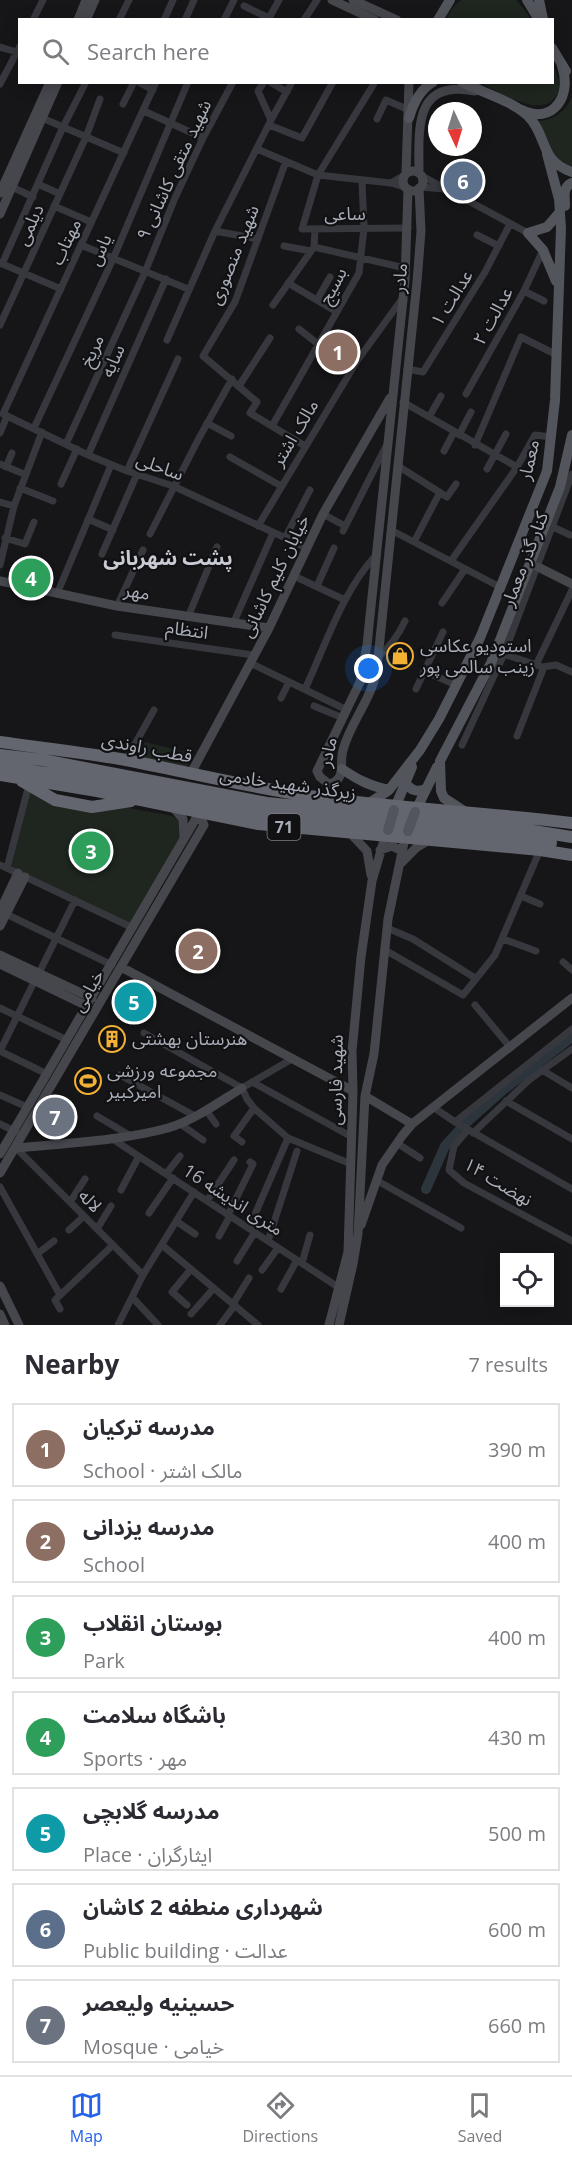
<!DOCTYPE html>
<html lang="en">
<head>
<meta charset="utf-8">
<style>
  body { margin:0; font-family:"Open Sans","Noto Sans Arabic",sans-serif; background:#f2f2f3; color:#2b2b33 }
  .controls { position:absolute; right:18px; bottom:18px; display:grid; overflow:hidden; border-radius:0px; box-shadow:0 3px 15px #0003 }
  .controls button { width:54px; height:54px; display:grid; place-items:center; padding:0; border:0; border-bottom:2px solid #e1e1e2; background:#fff; color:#2b2b33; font:30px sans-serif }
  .compass { position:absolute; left:428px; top:102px; width:54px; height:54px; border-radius:50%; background:#fff; box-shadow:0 3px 15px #0003; rotate:176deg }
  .you { position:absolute; left:369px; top:669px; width:21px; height:21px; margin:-15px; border:4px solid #fff; border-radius:50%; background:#1a73e8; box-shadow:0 0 0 9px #1a73e833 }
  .badge { display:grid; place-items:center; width:39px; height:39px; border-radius:50%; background:#2563eb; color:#fff; font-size:20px; font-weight:700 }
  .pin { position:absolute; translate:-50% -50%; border:3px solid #fff; box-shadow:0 2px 6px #0006 }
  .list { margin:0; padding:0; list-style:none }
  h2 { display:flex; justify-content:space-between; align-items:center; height:78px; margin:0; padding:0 24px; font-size:26px }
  h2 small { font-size:20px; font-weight:400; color:#7c7c81 }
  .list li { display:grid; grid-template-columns:39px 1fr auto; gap:18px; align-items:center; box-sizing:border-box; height:84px; margin:0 12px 12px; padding:0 12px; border:2px solid #e1e1e2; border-radius:0px }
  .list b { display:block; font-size:22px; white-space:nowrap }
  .list p { margin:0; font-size:20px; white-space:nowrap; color:#7c7c81 }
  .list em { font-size:20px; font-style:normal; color:#7c7c81 }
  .icon { flex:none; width:33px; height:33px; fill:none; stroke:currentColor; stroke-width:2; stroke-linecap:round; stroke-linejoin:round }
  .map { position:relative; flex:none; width:572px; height:1325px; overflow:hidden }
  .search { position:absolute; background:#fff; box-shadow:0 3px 15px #0003; left:18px; right:18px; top:18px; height:66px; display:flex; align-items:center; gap:15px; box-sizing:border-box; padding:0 21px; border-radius:0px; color:#7c7c81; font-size:22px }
  .sheet { height:750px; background:#fff }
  nav { display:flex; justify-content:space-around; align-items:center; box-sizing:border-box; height:84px; border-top:2px solid #e1e1e2; background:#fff; font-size:16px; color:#7c7c81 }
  nav a { display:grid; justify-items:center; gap:3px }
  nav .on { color:#2563eb }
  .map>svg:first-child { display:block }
  .green { fill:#1e261f }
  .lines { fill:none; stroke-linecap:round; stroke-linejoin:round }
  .river { stroke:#2c353c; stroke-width:10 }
  .street { stroke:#37383d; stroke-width:7 }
  .secondary { stroke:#45474d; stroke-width:9 }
  .primary { stroke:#53555c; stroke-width:10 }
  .highway { stroke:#63666e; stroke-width:12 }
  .primary-bridge { stroke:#53555c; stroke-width:10 }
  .highway-bridge { stroke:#63666e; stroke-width:12 }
  .labels { text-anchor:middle; stroke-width:4.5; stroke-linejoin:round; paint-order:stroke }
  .shield { fill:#111113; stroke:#7b7e86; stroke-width:1.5 }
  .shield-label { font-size:16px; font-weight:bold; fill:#a8adb8 }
  .street-label { font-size:18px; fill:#a8adb8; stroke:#111113 }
  .poi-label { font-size:18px; fill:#a8adb8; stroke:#111113; text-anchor:start }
  .neighbourhood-label { font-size:20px; font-weight:bold; fill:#c9ccd4; stroke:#111113 }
</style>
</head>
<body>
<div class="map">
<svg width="572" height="1325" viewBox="0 0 572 1325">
  <rect width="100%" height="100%" fill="#161618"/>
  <path class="green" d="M461,0H516L524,9L531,19H446L453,7Z
    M553,65C557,75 563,85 556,96C541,120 499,91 480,83L552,82Z
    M572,97V166C551,159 548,139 538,121C554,120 565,112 572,97Z
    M145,742L194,754L185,770L138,757Z
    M28,790L173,816L182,824L180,838L133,928L5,864Z"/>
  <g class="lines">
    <path class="river" d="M426,1189L445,1146L467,1122L503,1090L572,1037"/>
    <path class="street" d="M244,6L269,18
      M33,20L43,0
      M119,20L129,0
      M164,20L173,0
      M185,20L194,0
      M224,20L234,0
      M268,20L279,0
      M304,20L317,0
      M0,47L20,53
      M138,82L153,90
      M156,82L3,414L88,455L127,471L173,486L307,548
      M270,82L287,92
      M375,82L318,175L302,229L408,228
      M0,84L20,46
      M123,104L134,82
      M144,111L203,138
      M42,118L124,153
      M377,119L386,100L409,110
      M271,120L292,82
      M269,125L302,138L333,82
      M257,149L318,175L391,183L404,187
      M286,161L235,302L203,356L257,402L250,413L305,446
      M422,176L528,233
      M391,183L403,176
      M38,184L60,194
      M12,187L33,197
      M421,187L444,189
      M54,206L91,222
      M215,231L258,239
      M477,235L499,246
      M81,245L188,289
      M284,246L311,251
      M314,247L405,268
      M0,263L61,289
      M2,264L63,127L86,82
      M288,283L337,312
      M524,291L544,301
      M317,300L330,277
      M273,305L314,247L315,229
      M0,325L86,137L100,99
      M299,329L318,344
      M167,340L215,231L271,120L258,91L264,82
      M407,369L423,372L485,272L510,224
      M239,386L270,338
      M466,394L524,291L543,250
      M403,402L517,467
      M429,417L441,396
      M207,423L231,436
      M272,426L359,273L364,228L362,181
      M34,428L113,259L188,82
      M0,433L7,416
      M459,435L471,412
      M66,444L145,272L175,198L203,138L233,82
      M475,445L521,337L557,355
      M444,451L454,432
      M88,455L166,279
      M230,457L281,486
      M0,464L24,474
      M398,466L447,497L456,484
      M6,467L12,453
      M487,469L506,434
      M127,471L178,359
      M61,484L77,449
      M20,488L53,501
      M0,502L14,506
      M323,514L345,526
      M88,519L113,530
      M258,526L357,361L402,299
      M551,526L570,535
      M391,530L500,587
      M343,531L386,446
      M150,534L199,438L232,379
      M5,538L25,544L34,522
      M285,538L310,490
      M414,542L440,492
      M102,554L137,474
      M451,561L517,467L535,435L552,437
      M0,565L14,506L42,432
      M294,576L345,600
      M317,586L334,548
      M57,594L111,465
      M442,603L465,569
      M117,606L143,550
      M188,617L217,547
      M233,624L273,533
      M115,635L253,655
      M501,653L536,665L542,667L556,665L572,672
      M378,657C391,646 398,636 405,621
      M250,663L347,710
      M536,665L572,590
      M424,671L456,685
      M305,689C326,644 342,592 376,555
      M416,689L443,632
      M281,698L289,682
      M314,706L343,718
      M517,736L544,667
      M462,745L504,654L572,474
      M126,760L154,710
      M0,865L133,928
      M7,868L27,792
      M521,896L540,904
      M6,914L112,965
      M387,928L413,939L475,978
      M503,939L536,951
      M385,950L463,995L495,955L540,850
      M563,962L572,970
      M39,973L75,900
      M475,1005L510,1047
      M0,1008L67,1040
      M144,1033L242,1088
      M0,1051L35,980
      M0,1051L47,1074
      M542,1070L572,1088
      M120,1075L195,1116
      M252,1082L352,1137
      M242,1088L247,1099L254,1108L288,1138L351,1164
      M242,1088L292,1059
      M0,1095L27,1107
      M506,1101L572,1139
      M433,1107L455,1122L572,1189
      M206,1110L216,1124
      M97,1116L129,1135
      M455,1122L572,1029
      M179,1123L203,1140
      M0,1124L16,1132
      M468,1130L454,1146L449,1170L464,1183L572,1241
      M473,1133L529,1080L572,1049
      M111,1138L338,1287
      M242,1142L234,1136L254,1108
      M397,1143L420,1158
      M16,1148L143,1275
      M166,1174L180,1156
      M376,1180L461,1228
      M0,1187L60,1295
      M121,1190L139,1156
      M207,1201L234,1160
      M70,1202L85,1179
      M149,1213L173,1178
      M228,1215L253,1164L250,1162
      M176,1221L195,1234
      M249,1228L288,1138
      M97,1229L111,1206
      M69,1230L84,1216
      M219,1236L230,1216
      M268,1241L297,1151
      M162,1245L258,1325
      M37,1254L54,1241
      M237,1261L255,1232
      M302,1263L310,1235
      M262,1270L278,1248
      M281,1289L297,1260
      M132,1297L158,1325
      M233,1304L249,1278
      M187,1305L172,1292L191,1269
      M60,1309L55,1300L113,1245
      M191,1314L214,1288
      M118,1325L143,1275L194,1192
      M220,1325L235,1305"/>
    <path class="secondary" d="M332,0L375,20
      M353,0L397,20
      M78,20L86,0
      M86,20L95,0
      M403 181a10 10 0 1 1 20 0a10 10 0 1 1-20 0Z
      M406,173L409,82
      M419,173C419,129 413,79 475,91
      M408,189L405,280L367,645L360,682L317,771L320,777L329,784C347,780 339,763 343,750C351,720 372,700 377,668L417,282L421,231L419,188
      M0,193L50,82
      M0,214L58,82
      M538,567L572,584
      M0,581L117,606L269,628
      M190,775L269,628L323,514L390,398
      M173,807L183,819L184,837
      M350,833L367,851L371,875
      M380,850L392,846L402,851
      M401,863L416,848L429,840
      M0,911L18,873
      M0,926L25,877
      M0,955L92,998
      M0,964L87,1006
      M121,967L353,1091
      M365,1096L412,1124
      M16,1148C66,1143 120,1141 168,1128C195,1120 219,1102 242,1088
      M0,1154L195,820L201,818L204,825L0,1173
      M361,1225L382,1165L402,1136L412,1124L572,998
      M0,1286L19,1325
      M0,1314L5,1325
      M329,1325L348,1252L353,1091L352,1051L361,957L372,881L385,837
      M339,1325L353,1264L358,1234L365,1096L374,1054L388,919L405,838"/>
    <path class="primary" d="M527,0L539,20
      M539,0L543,19
      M438,20L450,0
      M552,48L566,71
      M462,82C481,92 513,101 528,116C548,136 539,161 572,172
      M522,110C554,125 572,95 562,66
      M409,118C413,104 419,90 433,82
      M565,206C565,197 562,187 572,183
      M528,233L543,250L556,281
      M528,233L547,227L560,212
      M342,769C358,780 370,786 389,790
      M405,782C410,791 419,793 427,788
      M368,804L389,790L420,750L439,719L480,638L547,471L555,400L561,228L559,199L547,154
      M394,810L412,767
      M464,811L444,798L441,791L440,761L491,663L560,487L572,435
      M415,812L437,767"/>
    <path class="highway" d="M0,742C42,748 85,753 126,760C187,772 248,787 309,796C397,809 485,812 572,823
      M0,755L43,760L267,803L509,827L572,837
      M0,766L98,781L265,814L505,836L551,843
      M0,775L97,791L258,824L540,850L572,855
      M22,781L55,800L92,807L131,801"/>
    <path class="primary-bridge" d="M388,830L394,810
      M408,831L415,812"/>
    <path class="highway-bridge" d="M333,806L338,812L339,818L333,827
      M482,838L479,833L480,820L488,815"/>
  </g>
  <defs>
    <symbol id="shop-ring" viewBox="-11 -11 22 22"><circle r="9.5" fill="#111113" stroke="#f2b134" stroke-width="1.5"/><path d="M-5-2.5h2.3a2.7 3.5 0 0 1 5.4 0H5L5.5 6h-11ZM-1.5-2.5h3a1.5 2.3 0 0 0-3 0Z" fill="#f2b134"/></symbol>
    <symbol id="building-ring" viewBox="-11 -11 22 22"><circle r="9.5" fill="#111113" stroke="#f2b134" stroke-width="1.5"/><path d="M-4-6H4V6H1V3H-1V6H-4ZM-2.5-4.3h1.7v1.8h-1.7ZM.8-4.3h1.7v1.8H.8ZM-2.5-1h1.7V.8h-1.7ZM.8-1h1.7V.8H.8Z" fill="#f2b134"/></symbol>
    <symbol id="stadium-ring" viewBox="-11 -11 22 22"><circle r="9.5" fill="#111113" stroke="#f2b134" stroke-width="1.5"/><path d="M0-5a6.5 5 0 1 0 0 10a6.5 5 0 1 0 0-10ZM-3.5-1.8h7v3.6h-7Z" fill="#f2b134"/></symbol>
  </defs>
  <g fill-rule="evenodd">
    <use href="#shop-ring" x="385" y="641" width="30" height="30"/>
    <use href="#building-ring" x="97" y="1024" width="30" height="30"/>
    <use href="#stadium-ring" x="73" y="1066" width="30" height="30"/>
  </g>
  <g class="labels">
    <rect class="shield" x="267.5" y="814" width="33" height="26" rx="4.5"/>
    <g class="shield-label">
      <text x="284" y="833">71</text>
    </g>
    <g class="street-label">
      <text transform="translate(174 170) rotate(-65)" y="6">شهید متقی کاشانی ۹</text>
      <text transform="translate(345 214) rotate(-1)" y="6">ساعی</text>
      <text transform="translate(30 225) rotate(-66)" y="6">دیلمی</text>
      <text transform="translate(66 242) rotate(-65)" y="6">مهتاب</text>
      <text transform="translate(100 250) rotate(-66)" y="6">یاس</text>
      <text transform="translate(234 255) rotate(-68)" y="6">شهید منصوری</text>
      <text transform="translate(400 278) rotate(-85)" y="6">مادر</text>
      <text transform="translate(333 286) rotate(-62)" y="6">بسیج</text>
      <text transform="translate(452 298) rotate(-58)" y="6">عدالت ۱</text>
      <text transform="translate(493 316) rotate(-61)" y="6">عدالت ۲</text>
      <text transform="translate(92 351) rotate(-65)" y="6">مریخ</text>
      <text transform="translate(113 361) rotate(-66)" y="6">سایه</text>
      <text transform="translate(295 433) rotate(-59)" y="6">مالک اشتر</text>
      <text transform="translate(529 460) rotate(-77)" y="6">معمار</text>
      <text transform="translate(160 467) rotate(20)" y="6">ساحلی</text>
      <text transform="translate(525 559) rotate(-69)" y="6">کنار گذر معمار</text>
      <text transform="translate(275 576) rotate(-64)" y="6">خیابان کلیم کاشانی</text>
      <text transform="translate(137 592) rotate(9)" y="6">مهر</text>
      <text transform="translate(187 630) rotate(8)" y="6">انتظام</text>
      <text transform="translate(147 748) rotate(11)" y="6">قطب راوندی</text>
      <text transform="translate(328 752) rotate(-77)" y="6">مادر</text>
      <text transform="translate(288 784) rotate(8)" y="6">زیرگذر شهید خادمی</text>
      <text transform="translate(88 991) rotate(-60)" y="6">خیامی</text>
      <text transform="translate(336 1080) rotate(-89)" y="6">شهید فارسی</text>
      <text transform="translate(498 1182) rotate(31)" y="6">نهضت ۱۴</text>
      <text transform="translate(233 1200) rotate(33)" y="6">16 متری اندیشه</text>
      <text transform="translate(90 1201) rotate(45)" y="6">لاله</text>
    </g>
    <g class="poi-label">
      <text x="420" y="652">استودیو عکاسی<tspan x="420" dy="21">زینب سالمی پور</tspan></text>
      <text x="132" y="1045">هنرستان بهشتی</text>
      <text x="107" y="1077">مجموعه ورزشی<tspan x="107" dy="21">امیرکبیر</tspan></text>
    </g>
    <g class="neighbourhood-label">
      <text x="168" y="565">پشت شهربانی</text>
    </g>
  </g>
</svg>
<div class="controls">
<button><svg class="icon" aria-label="locate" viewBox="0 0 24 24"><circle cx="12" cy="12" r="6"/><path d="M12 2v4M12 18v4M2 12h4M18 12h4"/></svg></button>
</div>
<svg class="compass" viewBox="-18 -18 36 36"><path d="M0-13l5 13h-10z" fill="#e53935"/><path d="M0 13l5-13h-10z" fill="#7c7c81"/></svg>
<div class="you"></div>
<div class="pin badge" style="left:338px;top:352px;background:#8d6e63">1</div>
<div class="pin badge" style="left:198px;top:951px;background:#8d6e63">2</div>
<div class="pin badge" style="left:91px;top:851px;background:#2e9e5b">3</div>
<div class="pin badge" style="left:31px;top:578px;background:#2e9e5b">4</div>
<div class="pin badge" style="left:134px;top:1002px;background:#0f9aa8">5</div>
<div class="pin badge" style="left:463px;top:181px;background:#5c6f8a">6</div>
<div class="pin badge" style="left:55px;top:1117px;background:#6b7280">7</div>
<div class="search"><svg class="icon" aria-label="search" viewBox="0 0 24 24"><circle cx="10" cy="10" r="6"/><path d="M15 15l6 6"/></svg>Search here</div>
</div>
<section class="sheet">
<h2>Nearby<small>7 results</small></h2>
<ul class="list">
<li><span class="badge" style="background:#8d6e63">1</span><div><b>مدرسه ترکیان</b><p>School · مالک اشتر</p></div><em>390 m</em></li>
<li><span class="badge" style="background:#8d6e63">2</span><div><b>مدرسه یزدانی</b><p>School</p></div><em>400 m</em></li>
<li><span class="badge" style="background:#2e9e5b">3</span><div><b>بوستان انقلاب</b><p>Park</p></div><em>400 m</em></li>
<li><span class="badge" style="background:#2e9e5b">4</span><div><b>باشگاه سلامت</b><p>Sports · مهر</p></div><em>430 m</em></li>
<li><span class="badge" style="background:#0f9aa8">5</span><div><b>مدرسه گلابچی</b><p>Place · ایثارگران</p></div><em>500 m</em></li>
<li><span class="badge" style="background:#5c6f8a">6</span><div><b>شهرداری منطفه 2 کاشان</b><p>Public building · عدالت</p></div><em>600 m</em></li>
<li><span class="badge" style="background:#6b7280">7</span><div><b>حسینیه ولیعصر</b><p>Mosque · خیامی</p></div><em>660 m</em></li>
</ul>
</section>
<nav>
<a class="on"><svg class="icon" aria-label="map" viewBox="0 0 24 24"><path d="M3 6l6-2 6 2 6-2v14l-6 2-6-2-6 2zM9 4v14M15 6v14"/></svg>Map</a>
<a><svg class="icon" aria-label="directions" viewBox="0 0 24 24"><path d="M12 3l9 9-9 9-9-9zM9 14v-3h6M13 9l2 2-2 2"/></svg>Directions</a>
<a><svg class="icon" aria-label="saved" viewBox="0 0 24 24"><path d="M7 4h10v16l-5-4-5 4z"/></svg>Saved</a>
</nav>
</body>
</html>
